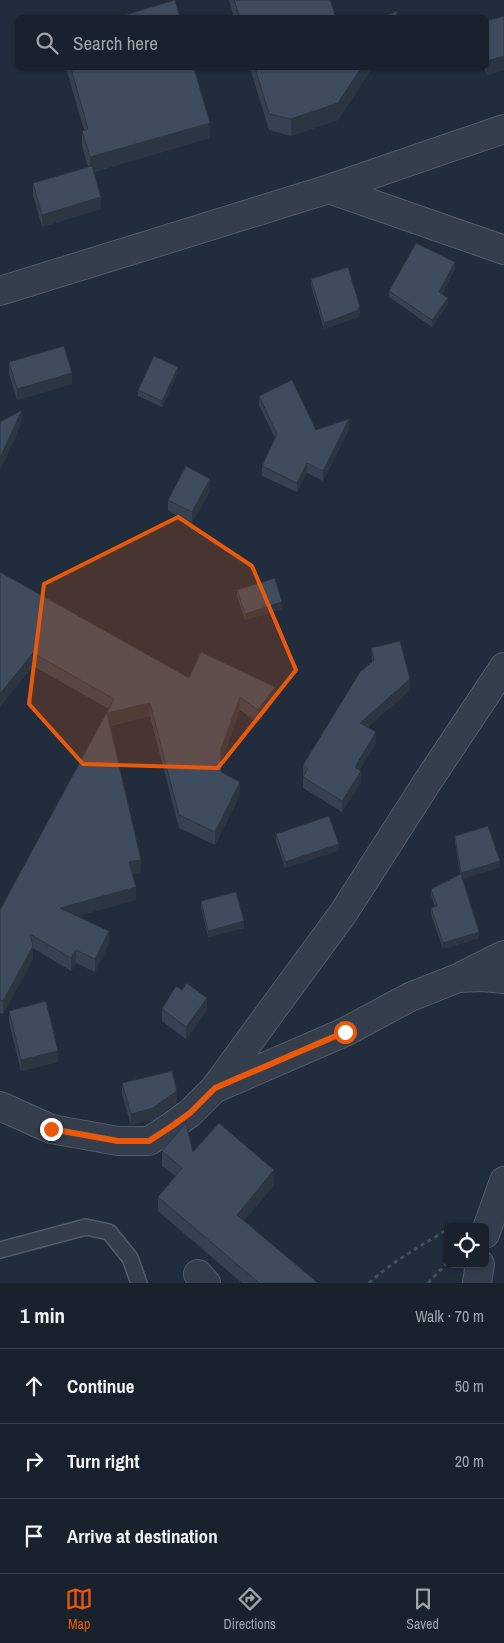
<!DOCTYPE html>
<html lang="en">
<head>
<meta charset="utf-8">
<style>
  body { margin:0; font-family:"Archivo Narrow",sans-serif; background:#222935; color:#f1f3f6 }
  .controls { position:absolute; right:15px; bottom:15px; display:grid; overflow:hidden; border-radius:8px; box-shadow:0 1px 4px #0004 }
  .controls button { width:45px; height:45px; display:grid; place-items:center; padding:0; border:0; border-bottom:1px solid #373e49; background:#19212d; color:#f1f3f6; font:25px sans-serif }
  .stop { position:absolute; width:15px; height:15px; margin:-11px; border:4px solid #ea580c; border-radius:50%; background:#fff }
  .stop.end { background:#ea580c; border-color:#fff; box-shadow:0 1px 5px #0008 }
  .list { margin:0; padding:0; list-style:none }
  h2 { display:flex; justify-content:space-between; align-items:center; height:65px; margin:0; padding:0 20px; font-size:21px }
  h2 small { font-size:16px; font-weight:400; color:#9fa3aa }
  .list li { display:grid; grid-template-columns:32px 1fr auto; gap:15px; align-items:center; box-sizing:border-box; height:75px; padding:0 20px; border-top:1px solid #373e49 }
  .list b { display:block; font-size:19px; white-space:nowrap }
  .list em { font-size:16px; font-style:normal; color:#9fa3aa }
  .icon { flex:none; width:28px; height:28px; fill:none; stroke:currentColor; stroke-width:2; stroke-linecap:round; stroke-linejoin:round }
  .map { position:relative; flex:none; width:504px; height:1283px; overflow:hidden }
  .search { position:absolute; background:#19212d; box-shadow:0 1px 4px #0004; left:15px; right:15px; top:15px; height:55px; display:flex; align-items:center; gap:12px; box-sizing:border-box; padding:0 18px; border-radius:8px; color:#9fa3aa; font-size:19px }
  .sheet { height:290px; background:#19212d }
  nav { display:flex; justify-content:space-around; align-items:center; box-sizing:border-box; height:70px; border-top:1px solid #373e49; background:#19212d; font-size:14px; color:#9fa3aa }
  nav a { display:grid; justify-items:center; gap:2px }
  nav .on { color:#ea580c }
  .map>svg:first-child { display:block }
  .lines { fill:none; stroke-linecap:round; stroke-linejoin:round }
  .service-casing { stroke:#535c6a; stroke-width:18 }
  .minor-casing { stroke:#535c6a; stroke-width:30 }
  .path { stroke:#3d5557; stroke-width:3; stroke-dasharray:4 4; stroke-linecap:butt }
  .service { stroke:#353e4c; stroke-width:15 }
  .minor { stroke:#353e4c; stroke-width:28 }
  .wall { fill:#364151 }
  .shaded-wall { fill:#2c3542 }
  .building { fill:#3f4c5e; stroke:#2c3542 }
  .route { stroke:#ea580c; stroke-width:6 }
  .marked { fill:#e8590c; fill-opacity:0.2; stroke:#e8590c; stroke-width:4; stroke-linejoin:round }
</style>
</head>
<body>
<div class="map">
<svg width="504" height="1283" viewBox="0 0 504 1283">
  <rect width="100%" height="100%" fill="#212c3c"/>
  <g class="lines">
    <defs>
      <path id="service" d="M0,1250L86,1227L109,1232L130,1258L139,1283"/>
      <path id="minor" d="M329,189L504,250
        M0,291L329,189L504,129
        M464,975L504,955
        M216,1088L345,1032L410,997L458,978L483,977L504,979
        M0,1106L51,1129L118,1141H149L172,1126L190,1113L215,1088L344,912L428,781L504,667
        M485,1234L504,1181
        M198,1274L206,1283
        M477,1283L480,1264"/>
    </defs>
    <use href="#service" class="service-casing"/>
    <use href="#minor" class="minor-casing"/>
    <path class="path" d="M369,1283C393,1261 421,1246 448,1229
      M428,1283L447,1263"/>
    <use href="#service" class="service"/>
    <use href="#minor" class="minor"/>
  </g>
  <path class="wall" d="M229,0H330L336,18H234Z
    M504,16V70L487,75L484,68H486V21Z
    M66,68H194L210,138L94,172L101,209L42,227L33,195V183L88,167L82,146V131L84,130Z
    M250,68H372L338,120L291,136L269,130Z
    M455,268L442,294L448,304L432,327L389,297V291Z
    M311,279L360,314H359V317L324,329L311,285Z
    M9,362L72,384L17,400L9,374Z
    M178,373L162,407L138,396V390Z
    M259,396L316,430L349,429L323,481L307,473L297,492L262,476V466L275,438L259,405Z
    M210,491L192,523L168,511V500Z
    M0,572L189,678L275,700L258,723L240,710L221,762V772L240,795L215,845L179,828L150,716L110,726L141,873L132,874L136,900L77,916L109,944L95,972L76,963L71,971L33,948V959L3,1014L0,1013V910L109,709L33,666Z
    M237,590L282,609L245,620L237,596Z
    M371,648L410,690L368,727L376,743L359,770L361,782L342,812L303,788V765L372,662Z
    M276,834L339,850L285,868L276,841Z
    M455,836L500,867L462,879L479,938L443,949L431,914V908L435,907L431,895V889L460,874L455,843Z
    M201,901L244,928L208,937L201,907Z
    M182,990L207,1010L186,1039L162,1021V1009Z
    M9,1011L58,1062L21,1071L9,1022Z
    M122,1083L177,1103L153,1120L131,1125L122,1095Z
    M162,1151L193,1152L274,1185L244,1221L318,1283H242L158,1211V1197L175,1176L162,1166Z"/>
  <path class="shaded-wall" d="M398,11V18H394Z
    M504,56V70L487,75V61Z
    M361,68H372L338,120L291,136V119Z
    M210,123V138L90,173V157Z
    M101,197V209L42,227V215Z
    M455,262V268L439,299V292Z
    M448,298V304L432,327V320Z
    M360,307V314H359V317L324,329V323Z
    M178,367V373L162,407V401Z
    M72,373V384L17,400V389Z
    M22,410V423L0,471V458Z
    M349,419V429L323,481V471Z
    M307,463V473L297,492V483Z
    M210,479V491L192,523V512Z
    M282,602V609L245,620V614Z
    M33,653V666L0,707V694Z
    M410,679V690L360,734V723Z
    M275,687V700L258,723V710Z
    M240,697V710L221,762V749Z
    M150,703V716L107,726V713Z
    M376,732V743L355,778V767Z
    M361,771V782L342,812V801Z
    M240,782V795L215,845V832Z
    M339,844V850L285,868V862Z
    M141,860V873L129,875V862Z
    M500,861V867L461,880V873Z
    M136,887V900L60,921V908Z
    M244,921V928L208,937V931Z
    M109,931V944L95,972V959Z
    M479,932V938L443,949V943Z
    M33,946V959L3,1014V1001Z
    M76,950V963L71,971V958Z
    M207,998V1010L186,1039V1027Z
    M58,1051V1062L21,1071V1060Z
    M177,1091V1103L153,1120L131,1125V1114Z
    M274,1170V1185L237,1229V1215Z"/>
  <path class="building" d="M175,0L180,18H115Z
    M234,0H330L336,18H240Z
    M398,11L394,18H377Z
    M504,16V56L487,61L486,21Z
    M71,68H194L210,123L90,157L82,131L88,129Z
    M255,68H361L338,103L291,119L269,114Z
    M92,166L101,197L42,215L33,183Z
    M416,243L455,262L439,292L448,298L432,320L389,291Z
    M348,267L360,307L358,308L359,310L324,323L311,279Z
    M64,346L72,373L17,389L9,362Z
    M154,356L178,367L162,401L138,390Z
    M292,380L316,430L349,419L323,471L307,463L297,483L262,466L277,434L259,396Z
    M22,410L0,458V422Z
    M186,466L210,479L192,512L168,500Z
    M0,572L189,678L201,652L275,687L258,710L240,697L221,749V772L240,782L215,832L179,815L150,703L107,713L141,860L129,862L136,887L60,908L109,931L95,959L76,950L71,958L30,934L33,946L3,1001L0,1000V910L114,699L33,653L0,694Z
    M275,578L282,602L245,614L237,590Z
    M400,641L410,679L360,723L376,732L355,767L361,771L342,801L303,777L308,769L303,765L360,672L374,660L371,648Z
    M329,816L339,844L285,862L276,834Z
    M488,826L500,861L461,873L455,836Z
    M461,874L479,932L443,943L431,908L437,906L431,889Z
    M236,892L244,921L208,931L201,901Z
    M187,983L207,998L186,1027L162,1009L176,986L182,990Z
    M46,1001L58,1051L21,1060L9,1011Z
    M172,1071L177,1091L153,1108L131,1114L122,1083Z
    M186,1123L193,1152L219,1123L274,1170L237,1215L318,1283H259L158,1197L182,1168L162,1151Z"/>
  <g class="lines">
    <path class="route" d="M51,1129L118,1141H149L172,1126L190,1113L215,1088L345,1032"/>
  </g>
  <path class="marked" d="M178,517L252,566L296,670L218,768L83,764L29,704L44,584Z"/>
</svg>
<div class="controls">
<button><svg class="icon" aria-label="locate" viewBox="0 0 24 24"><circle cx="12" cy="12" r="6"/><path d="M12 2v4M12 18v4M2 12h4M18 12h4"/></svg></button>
</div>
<div class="stop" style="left:345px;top:1032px"></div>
<div class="stop end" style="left:51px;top:1129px"></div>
<div class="search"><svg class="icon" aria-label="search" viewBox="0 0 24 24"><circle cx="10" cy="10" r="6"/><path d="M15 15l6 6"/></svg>Search here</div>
</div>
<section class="sheet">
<h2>1 min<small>Walk · 70 m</small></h2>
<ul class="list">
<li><svg class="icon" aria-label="ahead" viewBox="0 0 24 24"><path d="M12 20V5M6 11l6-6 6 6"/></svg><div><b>Continue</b></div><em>50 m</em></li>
<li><svg class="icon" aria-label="right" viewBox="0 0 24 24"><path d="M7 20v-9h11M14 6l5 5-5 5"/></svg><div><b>Turn right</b></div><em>20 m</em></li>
<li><svg class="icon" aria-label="arrive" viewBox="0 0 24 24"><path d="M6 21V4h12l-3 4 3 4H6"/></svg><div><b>Arrive at destination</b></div></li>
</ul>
</section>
<nav>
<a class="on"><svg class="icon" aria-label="map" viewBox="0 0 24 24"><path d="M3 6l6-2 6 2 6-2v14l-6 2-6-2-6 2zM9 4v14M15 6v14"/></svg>Map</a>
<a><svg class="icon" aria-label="directions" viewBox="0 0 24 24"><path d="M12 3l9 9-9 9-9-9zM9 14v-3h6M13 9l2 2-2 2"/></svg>Directions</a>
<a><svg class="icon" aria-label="saved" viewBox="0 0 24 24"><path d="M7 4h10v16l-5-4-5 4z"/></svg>Saved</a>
</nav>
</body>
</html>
